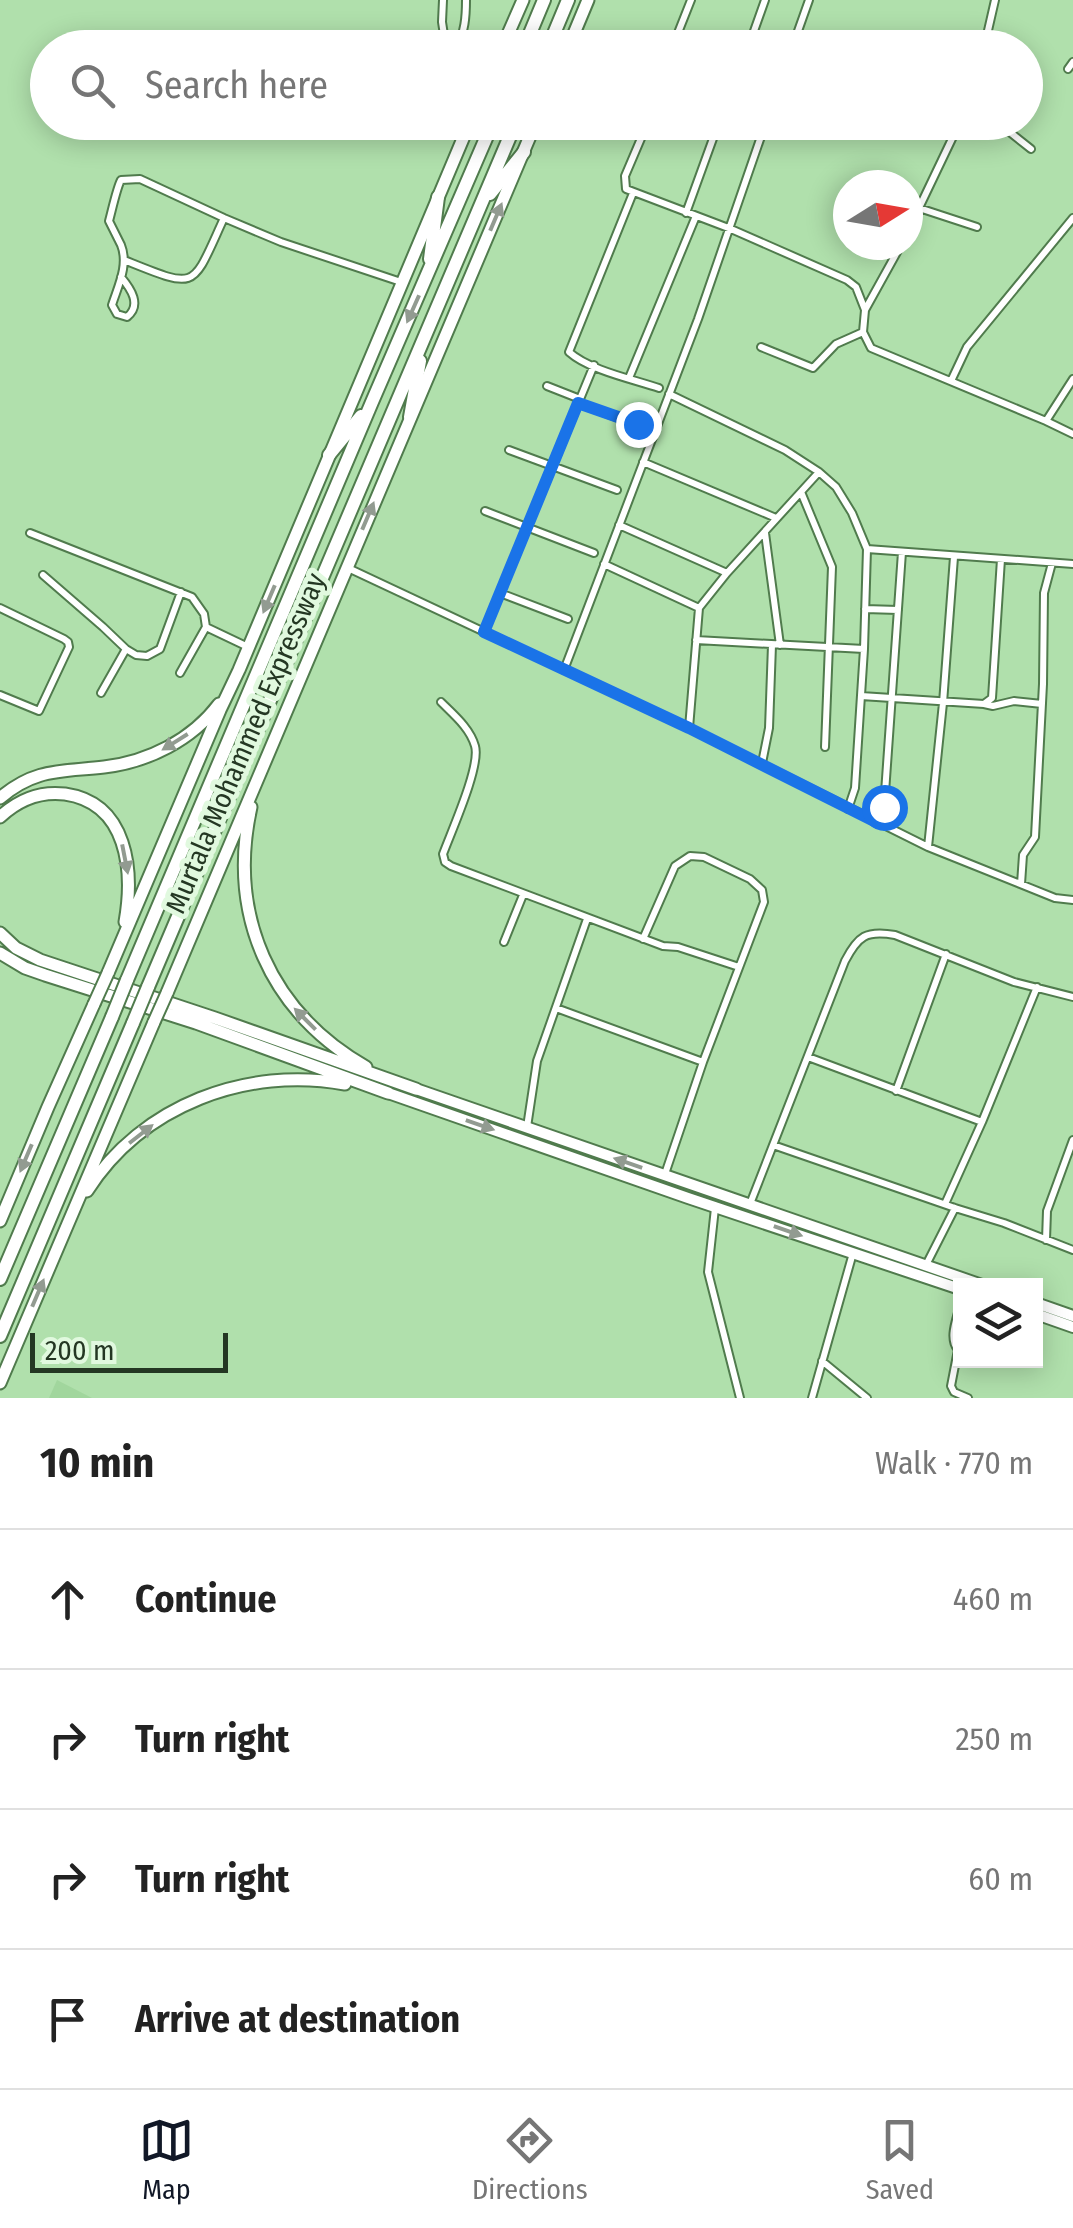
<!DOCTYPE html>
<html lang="en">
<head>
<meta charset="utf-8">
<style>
  body { margin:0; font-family:"Fira Sans Condensed",sans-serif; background:#f6f6f6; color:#222 }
  .controls { position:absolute; right:30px; bottom:30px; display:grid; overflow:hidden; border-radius:0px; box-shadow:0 5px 25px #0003 }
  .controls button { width:90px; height:90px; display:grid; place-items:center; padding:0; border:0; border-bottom:2px solid #e0e0e0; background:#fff; color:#222; font:50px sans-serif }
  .compass { position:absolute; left:833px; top:170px; width:90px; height:90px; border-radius:50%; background:#fff; box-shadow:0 5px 25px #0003; rotate:79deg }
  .scale { position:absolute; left:30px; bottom:25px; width:198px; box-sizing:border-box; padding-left:10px; border:5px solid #243723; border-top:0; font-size:28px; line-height:35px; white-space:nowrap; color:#243723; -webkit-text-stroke:8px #e1f9df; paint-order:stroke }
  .stop { position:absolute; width:30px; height:30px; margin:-22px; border:8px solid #1a73e8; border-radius:50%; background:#fff }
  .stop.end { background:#1a73e8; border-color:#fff; box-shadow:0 2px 10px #0008 }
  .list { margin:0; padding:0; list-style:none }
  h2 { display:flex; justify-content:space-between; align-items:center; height:130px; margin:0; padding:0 40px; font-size:42px }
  h2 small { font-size:32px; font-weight:400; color:#767676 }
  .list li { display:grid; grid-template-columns:65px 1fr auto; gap:30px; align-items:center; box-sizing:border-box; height:140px; padding:0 40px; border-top:2px solid #e0e0e0 }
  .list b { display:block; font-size:38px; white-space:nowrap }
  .list em { font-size:32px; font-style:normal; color:#767676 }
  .icon { flex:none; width:55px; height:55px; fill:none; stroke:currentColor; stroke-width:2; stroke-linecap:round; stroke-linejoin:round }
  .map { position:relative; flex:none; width:1073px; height:1398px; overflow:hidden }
  .search { position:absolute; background:#fff; box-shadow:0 5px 25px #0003; left:30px; right:30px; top:30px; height:110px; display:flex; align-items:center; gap:25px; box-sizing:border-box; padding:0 35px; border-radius:55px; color:#767676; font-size:38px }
  .sheet { height:690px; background:#fff }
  nav { display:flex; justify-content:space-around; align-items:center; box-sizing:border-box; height:140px; border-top:2px solid #e0e0e0; background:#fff; font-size:28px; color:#767676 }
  nav a { display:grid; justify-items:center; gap:5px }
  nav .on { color:#111827 }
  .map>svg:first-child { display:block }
  .built { fill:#a1d69d }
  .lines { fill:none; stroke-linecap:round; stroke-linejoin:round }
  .minor-casing { stroke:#507b4d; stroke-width:10 }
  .primary-casing { stroke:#507b4d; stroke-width:14 }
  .trunk-casing { stroke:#507b4d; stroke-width:15 }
  .motorway-casing { stroke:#507b4d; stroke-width:16 }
  .minor { stroke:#fff; stroke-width:6 }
  .primary { stroke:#fff; stroke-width:10 }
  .trunk { stroke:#fff; stroke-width:11 }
  .motorway { stroke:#fff; stroke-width:12 }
  .trunk-bridge-casing { stroke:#507b4d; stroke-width:15; stroke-linecap:butt }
  .motorway-bridge-casing { stroke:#507b4d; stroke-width:16; stroke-linecap:butt }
  .trunk-bridge { stroke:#fff; stroke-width:11 }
  .motorway-bridge { stroke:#fff; stroke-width:12 }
  .oneway { fill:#929b91 }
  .route { stroke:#1a73e8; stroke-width:12 }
  .labels { text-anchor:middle; stroke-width:10; stroke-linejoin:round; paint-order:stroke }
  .street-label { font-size:28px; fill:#243723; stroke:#e1f9df }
</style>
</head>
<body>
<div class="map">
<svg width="1073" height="1398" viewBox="0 0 1073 1398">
  <rect width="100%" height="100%" fill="#b0e0ac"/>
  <path class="built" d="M57,1380L92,1398H49Z"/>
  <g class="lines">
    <defs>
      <path id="minor" d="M443,0L442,22L446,48
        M456,48C465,33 466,16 466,0
        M672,48L691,0
        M748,48L765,0
        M792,48L809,0
        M984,48L995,0
        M1068,69L1073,62
        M648,122L625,176L626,189L731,229L847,280L856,287L865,310L901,245
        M997,122L1031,149
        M633,193L569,352C589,370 632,379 659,388
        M919,208L977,227
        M686,213L719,122
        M908,231L960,122
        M124,260C199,290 191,290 224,218
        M121,277C131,289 142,305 127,317L117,314L112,305C118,286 129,265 121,245C117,237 113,229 109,221C112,210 117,187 121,180L140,179L224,218L281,242L401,282
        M865,310L863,332L871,348L1046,421L1073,379
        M761,347L813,368L836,344L863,332
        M629,378L696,216
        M951,381L967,347L1073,218
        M547,386L580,399
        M669,394L785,450L819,472L836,487L852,513L867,549L864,649L855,788L848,809
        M578,403L638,425
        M1046,421L1073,434
        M509,450L617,490
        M643,462L776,518
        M801,492L832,567L825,747
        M485,511L594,553
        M619,525L727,573
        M30,533L192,597L204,614L206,627L248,647
        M765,533L780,645
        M867,549L1073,564
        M604,564L699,608
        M348,568L689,728L928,847L1055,898L1073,900
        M43,575L103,627L126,649L136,655L147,656L160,649L181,592
        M500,593L568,619
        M0,608L64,639L68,642L69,647L39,711L0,695
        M865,609L898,610
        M484,632L594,365
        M696,640L864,649
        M564,670L698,319L766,122
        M180,673L206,627
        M101,693L126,649
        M861,696L984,704L992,698L1001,559
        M441,702C454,715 470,728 475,746C481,766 451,832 443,854L445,862L451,866L663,946L678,947L739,967
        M984,704L993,706L1014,701L1042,704
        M689,728L699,608L727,573L819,472
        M762,763L769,728L772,645
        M878,823L884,807L902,552
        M928,847L943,703L954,557
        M1021,884L1023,855L1035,837L1043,684L1044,593L1052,563
        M643,939L675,866L690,856L704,857L750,879L762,890L764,902L703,1062L665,1174
        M504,942L523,895
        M556,1008L703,1062
        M808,1057L982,1122
        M896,1091L946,954
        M527,1127L537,1061L587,919
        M773,1145L955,1208L1004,1223L1073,1250
        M750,1204L845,961C858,936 866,930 895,935L1014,982L1073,997
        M945,1204L982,1122L1037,987
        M715,1208L708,1272L740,1398
        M1046,1240L1047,1211L1073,1140
        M926,1265L955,1208
        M960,1305C957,1319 948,1338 958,1350L951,1386L954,1392L968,1398
        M822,1361L867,1398
        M812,1398L853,1253"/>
      <path id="primary" d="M416,1089L985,1286
        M388,1093L688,1198L960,1289
        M1036,1303L1073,1316
        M1036,1314L1073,1327"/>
      <path id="trunk" d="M502,48L523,0
        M568,48L588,0
        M0,798C35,768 61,772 104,767C148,762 192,740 219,704
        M251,807C227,915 270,1012 366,1067
        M0,817C18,800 40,791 65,794C128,803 134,871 125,922
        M0,933L16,948L40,960L215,1018L416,1089
        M0,953L25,968L45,975L196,1023L388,1093
        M108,973L220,710L239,670L470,122
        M167,993L536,122
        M87,1191C142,1105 247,1066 345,1084
        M0,1221L48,1107L94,1004
        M0,1383L154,1022"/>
      <path id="motorway" d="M524,48L544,0
        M548,48L568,0
        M490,194L524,152
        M430,259L438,197
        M410,417L420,361
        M329,455L361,416
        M127,980L372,402L493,122
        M148,987L516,122
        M0,1279L112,1017
        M0,1336L133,1023"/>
    </defs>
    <use href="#minor" class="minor-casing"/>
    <use href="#primary" class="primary-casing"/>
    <use href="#trunk" class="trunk-casing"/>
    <use href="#motorway" class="motorway-casing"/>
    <use href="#minor" class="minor"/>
    <use href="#primary" class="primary"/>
    <use href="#trunk" class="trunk"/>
    <use href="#motorway" class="motorway"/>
    <defs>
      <path id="trunk-bridge" d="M94,1004L108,973
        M154,1022L167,993"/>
      <path id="motorway-bridge" d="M112,1017L127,980
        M133,1023L148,987"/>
    </defs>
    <use href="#trunk-bridge" class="trunk-bridge-casing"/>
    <use href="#motorway-bridge" class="motorway-bridge-casing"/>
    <use href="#trunk-bridge" class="trunk-bridge"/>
    <use href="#motorway-bridge" class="motorway-bridge"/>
  </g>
  <defs><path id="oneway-solid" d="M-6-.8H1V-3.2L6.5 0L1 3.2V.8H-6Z" transform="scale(2.5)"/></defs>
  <g class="oneway">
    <use href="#oneway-solid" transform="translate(496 217) rotate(-67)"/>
    <use href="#oneway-solid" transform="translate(413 309) rotate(114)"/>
    <use href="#oneway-solid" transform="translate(368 516) rotate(-67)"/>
    <use href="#oneway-solid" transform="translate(269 599) rotate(113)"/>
    <use href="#oneway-solid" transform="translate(175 742) rotate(148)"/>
    <use href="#oneway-solid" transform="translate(125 859) rotate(79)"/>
    <use href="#oneway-solid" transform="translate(305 1019) rotate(-135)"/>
    <use href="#oneway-solid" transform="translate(480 1125) rotate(19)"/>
    <use href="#oneway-solid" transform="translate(141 1134) rotate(-38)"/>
    <use href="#oneway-solid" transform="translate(26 1158) rotate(113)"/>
    <use href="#oneway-solid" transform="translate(628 1163) rotate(-161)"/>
    <use href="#oneway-solid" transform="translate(788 1231) rotate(19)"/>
    <use href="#oneway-solid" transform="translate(38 1293) rotate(-67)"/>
  </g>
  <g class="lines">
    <path class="route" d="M638,424L578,403L484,632L689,728L878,823L884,807"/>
  </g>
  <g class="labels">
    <g class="street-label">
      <text transform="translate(245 743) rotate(-67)" y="10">Murtala Mohammed Expressway</text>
    </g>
  </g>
</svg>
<div class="controls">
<button><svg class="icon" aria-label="layers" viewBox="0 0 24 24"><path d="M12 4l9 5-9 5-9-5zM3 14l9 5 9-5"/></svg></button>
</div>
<svg class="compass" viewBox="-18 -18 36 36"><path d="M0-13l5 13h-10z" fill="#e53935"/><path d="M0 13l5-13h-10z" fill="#767676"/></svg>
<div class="scale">200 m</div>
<div class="stop" style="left:884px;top:807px"></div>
<div class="stop end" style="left:638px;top:424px"></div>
<div class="search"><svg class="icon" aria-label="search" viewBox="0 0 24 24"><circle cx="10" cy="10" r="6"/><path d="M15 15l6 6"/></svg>Search here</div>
</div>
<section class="sheet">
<h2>10 min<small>Walk · 770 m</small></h2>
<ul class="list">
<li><svg class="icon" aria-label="ahead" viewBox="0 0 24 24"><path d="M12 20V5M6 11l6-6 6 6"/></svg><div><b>Continue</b></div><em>460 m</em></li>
<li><svg class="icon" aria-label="right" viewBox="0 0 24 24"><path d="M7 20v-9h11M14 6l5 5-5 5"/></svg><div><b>Turn right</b></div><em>250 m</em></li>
<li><svg class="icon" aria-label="right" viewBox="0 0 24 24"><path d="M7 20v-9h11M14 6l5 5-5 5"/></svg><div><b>Turn right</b></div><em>60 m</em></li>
<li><svg class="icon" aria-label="arrive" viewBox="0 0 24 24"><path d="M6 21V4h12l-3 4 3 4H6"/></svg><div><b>Arrive at destination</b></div></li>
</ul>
</section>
<nav>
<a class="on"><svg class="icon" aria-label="map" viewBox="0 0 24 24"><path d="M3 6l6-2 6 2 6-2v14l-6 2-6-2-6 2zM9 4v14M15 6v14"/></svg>Map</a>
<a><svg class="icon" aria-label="directions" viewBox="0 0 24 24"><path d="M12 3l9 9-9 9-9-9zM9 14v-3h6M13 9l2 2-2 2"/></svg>Directions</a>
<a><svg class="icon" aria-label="saved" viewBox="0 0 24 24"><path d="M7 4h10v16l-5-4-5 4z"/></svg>Saved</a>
</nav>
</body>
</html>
